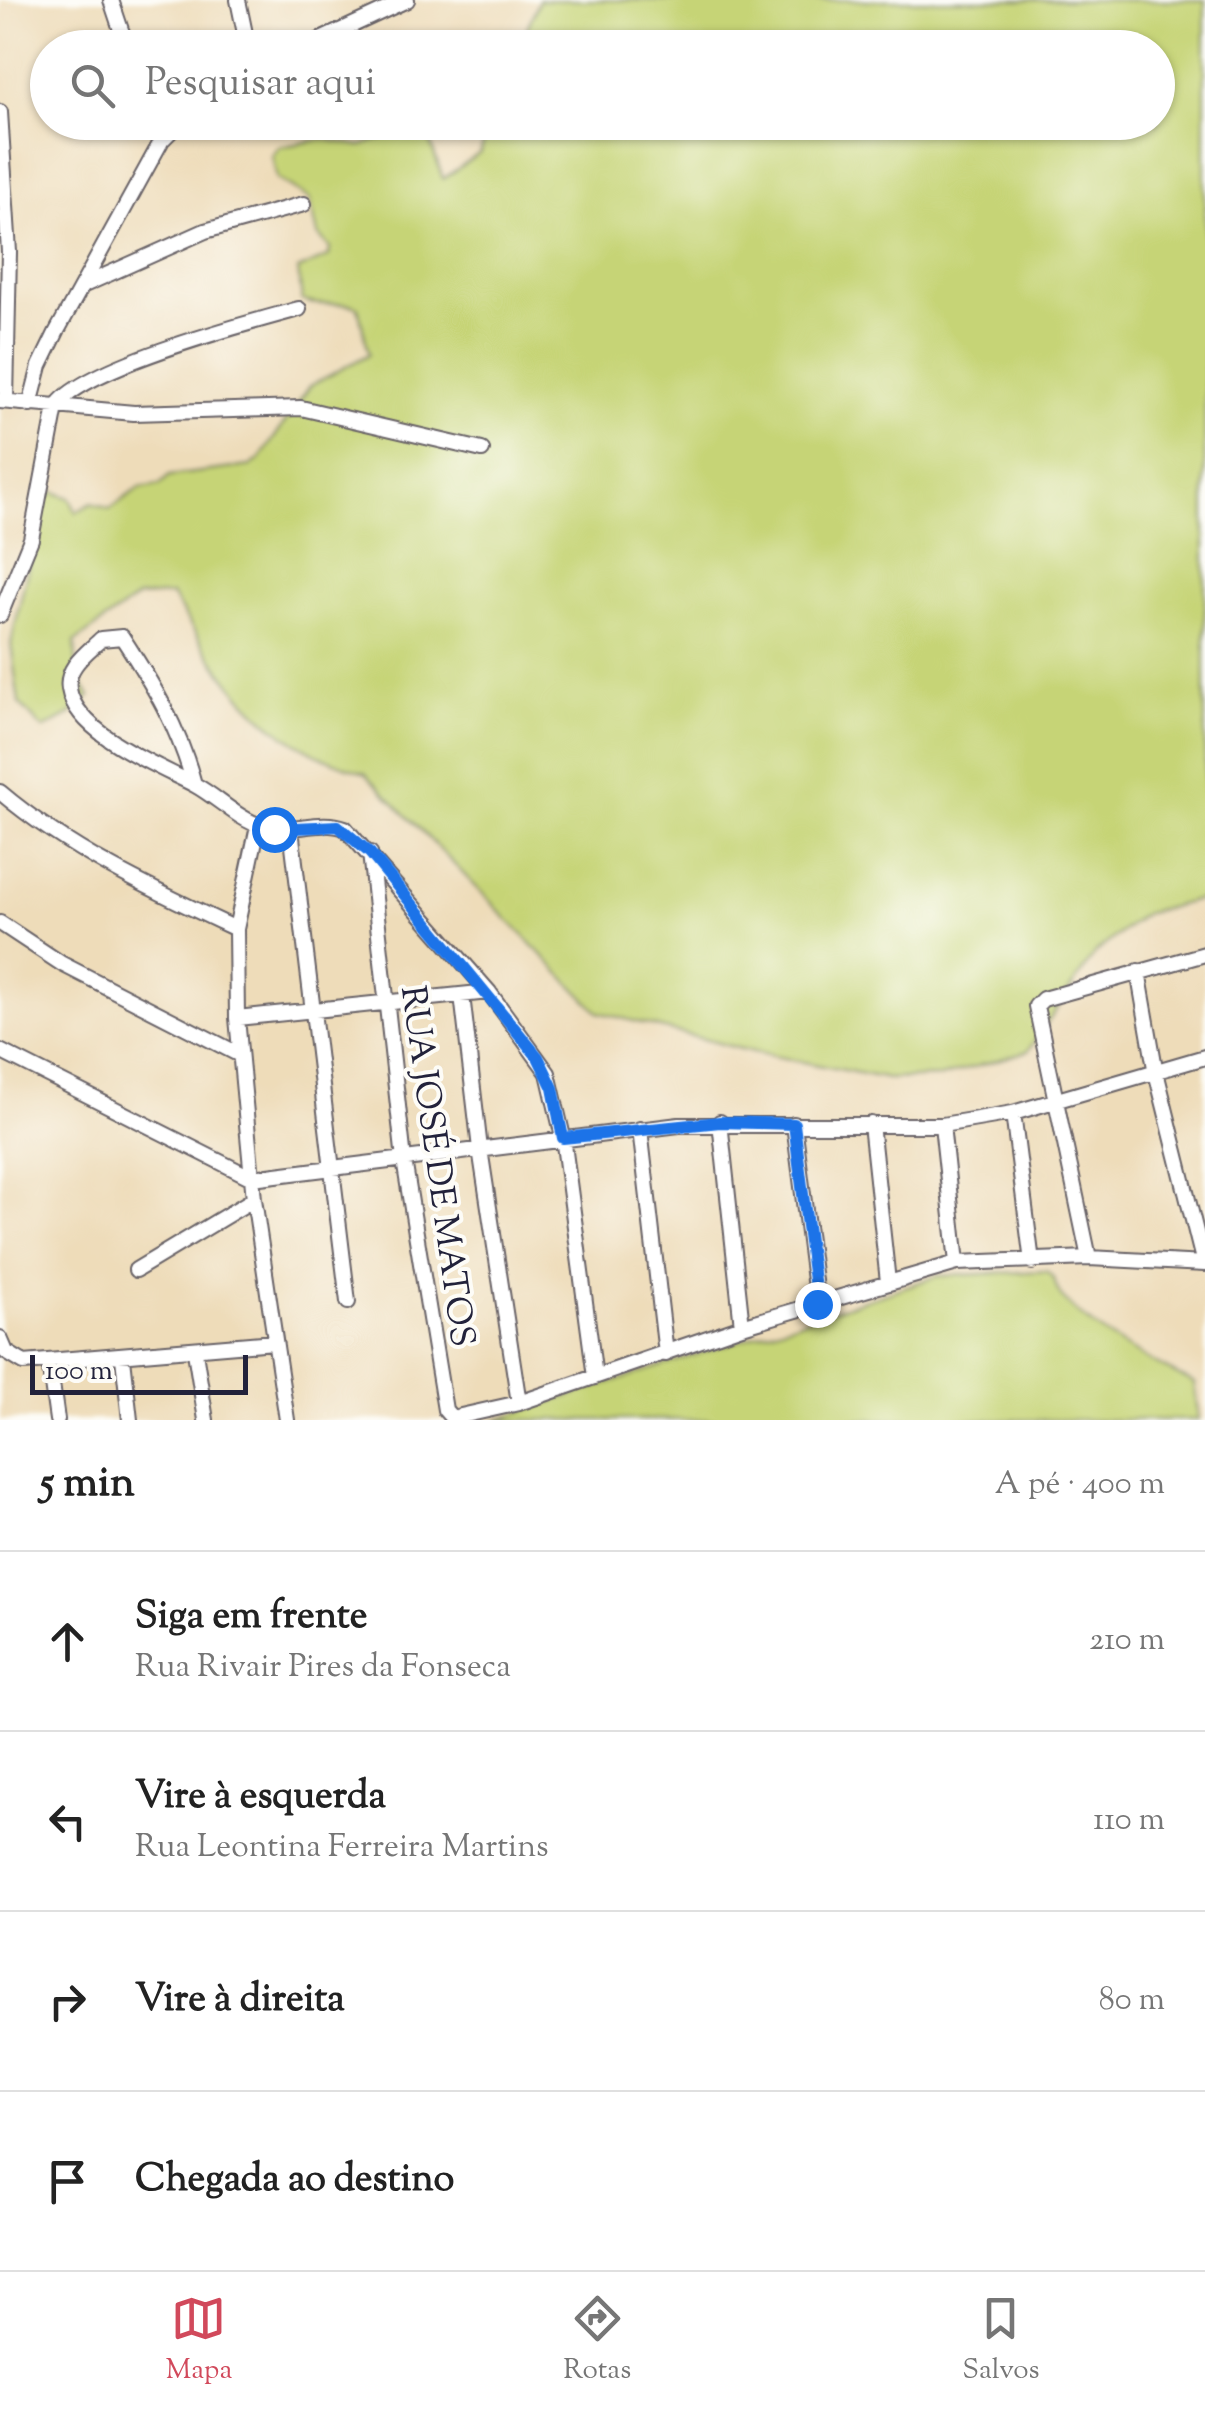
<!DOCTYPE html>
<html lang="pt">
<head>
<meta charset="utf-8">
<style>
  body { margin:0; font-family:"Sorts Mill Goudy",serif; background:#f6f6f6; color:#222 }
  .scale { position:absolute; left:30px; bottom:25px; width:218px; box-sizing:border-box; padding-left:10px; border:5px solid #22223b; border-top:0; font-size:28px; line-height:35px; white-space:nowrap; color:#22223b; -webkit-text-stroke:8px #fdfcf7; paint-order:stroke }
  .stop { position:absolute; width:30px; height:30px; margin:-22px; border:8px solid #1a73e8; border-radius:50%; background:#fff }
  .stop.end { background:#1a73e8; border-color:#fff; box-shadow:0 2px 10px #0008 }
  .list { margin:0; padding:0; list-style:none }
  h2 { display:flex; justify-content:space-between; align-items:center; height:130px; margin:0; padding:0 40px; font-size:42px }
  h2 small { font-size:32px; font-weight:400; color:#767676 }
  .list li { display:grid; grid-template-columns:65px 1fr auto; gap:30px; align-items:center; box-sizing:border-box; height:180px; padding:0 40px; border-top:2px solid #e0e0e0 }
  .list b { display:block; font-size:38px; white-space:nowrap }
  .list p { margin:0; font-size:32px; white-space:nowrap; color:#767676 }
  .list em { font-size:32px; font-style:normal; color:#767676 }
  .icon { flex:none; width:55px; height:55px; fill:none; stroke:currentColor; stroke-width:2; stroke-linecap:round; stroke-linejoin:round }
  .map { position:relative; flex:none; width:1205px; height:1420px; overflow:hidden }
  .search { position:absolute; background:#fff; box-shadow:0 2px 8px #0004; left:30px; right:30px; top:30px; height:110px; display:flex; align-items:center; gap:25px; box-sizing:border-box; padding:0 35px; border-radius:55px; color:#767676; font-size:38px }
  .sheet { height:850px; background:#fff }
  nav { display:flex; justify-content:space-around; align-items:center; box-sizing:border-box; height:140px; border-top:2px solid #e0e0e0; background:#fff; font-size:28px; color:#767676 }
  nav a { display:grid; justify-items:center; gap:5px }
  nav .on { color:#d1495b }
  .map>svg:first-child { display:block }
  .green { fill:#c6d476; stroke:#747b58; stroke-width:2.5 }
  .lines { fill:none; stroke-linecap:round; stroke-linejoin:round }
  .street-casing { stroke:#696367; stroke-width:18 }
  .street { stroke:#fff; stroke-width:14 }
  .route { stroke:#1a73e8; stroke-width:12 }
  .labels { text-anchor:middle; stroke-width:8; stroke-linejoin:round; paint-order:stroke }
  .street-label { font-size:35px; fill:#22223b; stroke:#fdfcf7 }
</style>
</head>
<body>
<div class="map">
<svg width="1205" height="1420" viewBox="0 0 1205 1420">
  <rect width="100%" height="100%" fill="#fdfcf7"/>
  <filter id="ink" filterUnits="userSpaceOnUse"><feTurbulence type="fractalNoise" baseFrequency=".01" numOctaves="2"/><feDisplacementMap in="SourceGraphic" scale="20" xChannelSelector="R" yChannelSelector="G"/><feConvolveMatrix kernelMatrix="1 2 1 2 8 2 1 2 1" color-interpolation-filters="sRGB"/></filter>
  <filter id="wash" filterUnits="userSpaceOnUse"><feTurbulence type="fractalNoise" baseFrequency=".0048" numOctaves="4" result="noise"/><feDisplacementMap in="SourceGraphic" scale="40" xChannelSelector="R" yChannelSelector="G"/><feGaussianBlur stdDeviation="2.25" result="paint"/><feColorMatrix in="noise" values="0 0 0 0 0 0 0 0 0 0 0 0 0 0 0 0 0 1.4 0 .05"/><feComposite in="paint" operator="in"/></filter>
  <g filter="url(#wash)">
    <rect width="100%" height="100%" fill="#eedcb9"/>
    <path class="green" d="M539,0H1205V898L1144,914L1095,953L1028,1051L941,1077L888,1079L753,1052L598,1012L365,773C262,742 225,683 172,595L138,597L75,642L77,677L90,696L71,714L43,729L19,703L11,644L45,489L70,498L76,512L92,503L110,509L139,488L160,485L169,476L250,466L259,460L310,386L369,354L358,307C339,299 320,309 302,300L298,270L329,256L330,248L318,235L310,199L277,179L272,156L279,147L323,139L361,146L424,124L443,179L480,153L491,123L1158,122V48L519,47Z
      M1046,1271C1057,1278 1054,1288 1062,1297C1094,1334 1151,1362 1194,1383L1199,1420H495L938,1276Z"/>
  </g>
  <g filter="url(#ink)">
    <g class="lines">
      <defs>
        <path id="street" d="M111,0L127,48
          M238,0L248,48
          M303,48L407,0
          M0,112L9,252L6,401
          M84,285L205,231L304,204
          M0,401L134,413L301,408L482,450
          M30,405L40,366L57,331L162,140L180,122
          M0,615L31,539L56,407C81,367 248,323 299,309
          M194,784C179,728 154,686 122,637L101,639C88,652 65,667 69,689C76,734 161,767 195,785C217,797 238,819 261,826C289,835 318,818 345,828L489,992L548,1073L563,1137L595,1377
          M0,792C71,852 153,890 236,929
          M258,826L236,929L237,1018L254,1199L287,1420
          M291,829L348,1302
          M370,853L404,1160L445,1410L452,1418L519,1403L742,1326L957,1263L1089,1258L1205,1264
          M0,923L62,964L240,1055
          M1138,971L1155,1068L1204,1264
          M462,995L480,1149L519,1403
          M237,1018L489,992
          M0,1051L252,1178L679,1125H942L1013,1113L1205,1057
          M1013,1113L1032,1262
          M720,1122L742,1326
          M794,1124L817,1304
          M871,1124L888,1282
          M942,1125L957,1263
          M640,1129L666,1354
          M1089,1258L1036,1006L1043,999L1205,954
          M136,1270L254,1199
          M0,1338L6,1352L24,1363L274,1342
          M195,1352L206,1420
          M123,1358L130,1420
          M49,1362L57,1420"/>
      </defs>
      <use href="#street" class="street-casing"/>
      <use href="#street" class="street"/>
    </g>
  </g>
  <g class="lines" filter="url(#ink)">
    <path class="route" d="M274,829L338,826L370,853L538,1057L553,1088L563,1138L720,1122L794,1124L817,1304"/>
  </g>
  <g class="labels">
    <g class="street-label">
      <text transform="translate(439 1166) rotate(82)" y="12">RUA JOSÉ DE MATOS</text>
    </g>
  </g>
</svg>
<div class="scale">100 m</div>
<div class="stop" style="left:274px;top:829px"></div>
<div class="stop end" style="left:817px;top:1304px"></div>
<div class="search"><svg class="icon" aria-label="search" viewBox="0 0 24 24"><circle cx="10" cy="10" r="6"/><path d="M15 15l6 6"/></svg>Pesquisar aqui</div>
</div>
<section class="sheet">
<h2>5 min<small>A pé · 400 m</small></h2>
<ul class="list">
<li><svg class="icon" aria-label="ahead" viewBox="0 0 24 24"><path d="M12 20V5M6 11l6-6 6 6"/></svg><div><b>Siga em frente</b><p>Rua Rivair Pires da Fonseca</p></div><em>210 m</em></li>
<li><svg class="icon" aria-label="left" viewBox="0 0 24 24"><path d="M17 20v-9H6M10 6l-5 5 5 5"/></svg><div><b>Vire à esquerda</b><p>Rua Leontina Ferreira Martins</p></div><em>110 m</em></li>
<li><svg class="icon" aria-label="right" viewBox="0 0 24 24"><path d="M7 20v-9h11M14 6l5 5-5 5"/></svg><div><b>Vire à direita</b></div><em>80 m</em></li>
<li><svg class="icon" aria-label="arrive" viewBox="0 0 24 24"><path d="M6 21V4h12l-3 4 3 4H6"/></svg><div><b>Chegada ao destino</b></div></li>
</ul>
</section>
<nav>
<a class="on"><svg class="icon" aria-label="map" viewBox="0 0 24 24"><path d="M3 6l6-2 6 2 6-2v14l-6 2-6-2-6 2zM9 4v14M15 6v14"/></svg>Mapa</a>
<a><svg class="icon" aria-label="directions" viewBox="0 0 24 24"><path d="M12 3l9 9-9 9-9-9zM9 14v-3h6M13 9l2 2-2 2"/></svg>Rotas</a>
<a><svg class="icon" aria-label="saved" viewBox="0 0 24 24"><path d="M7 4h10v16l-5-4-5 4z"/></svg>Salvos</a>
</nav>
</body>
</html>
